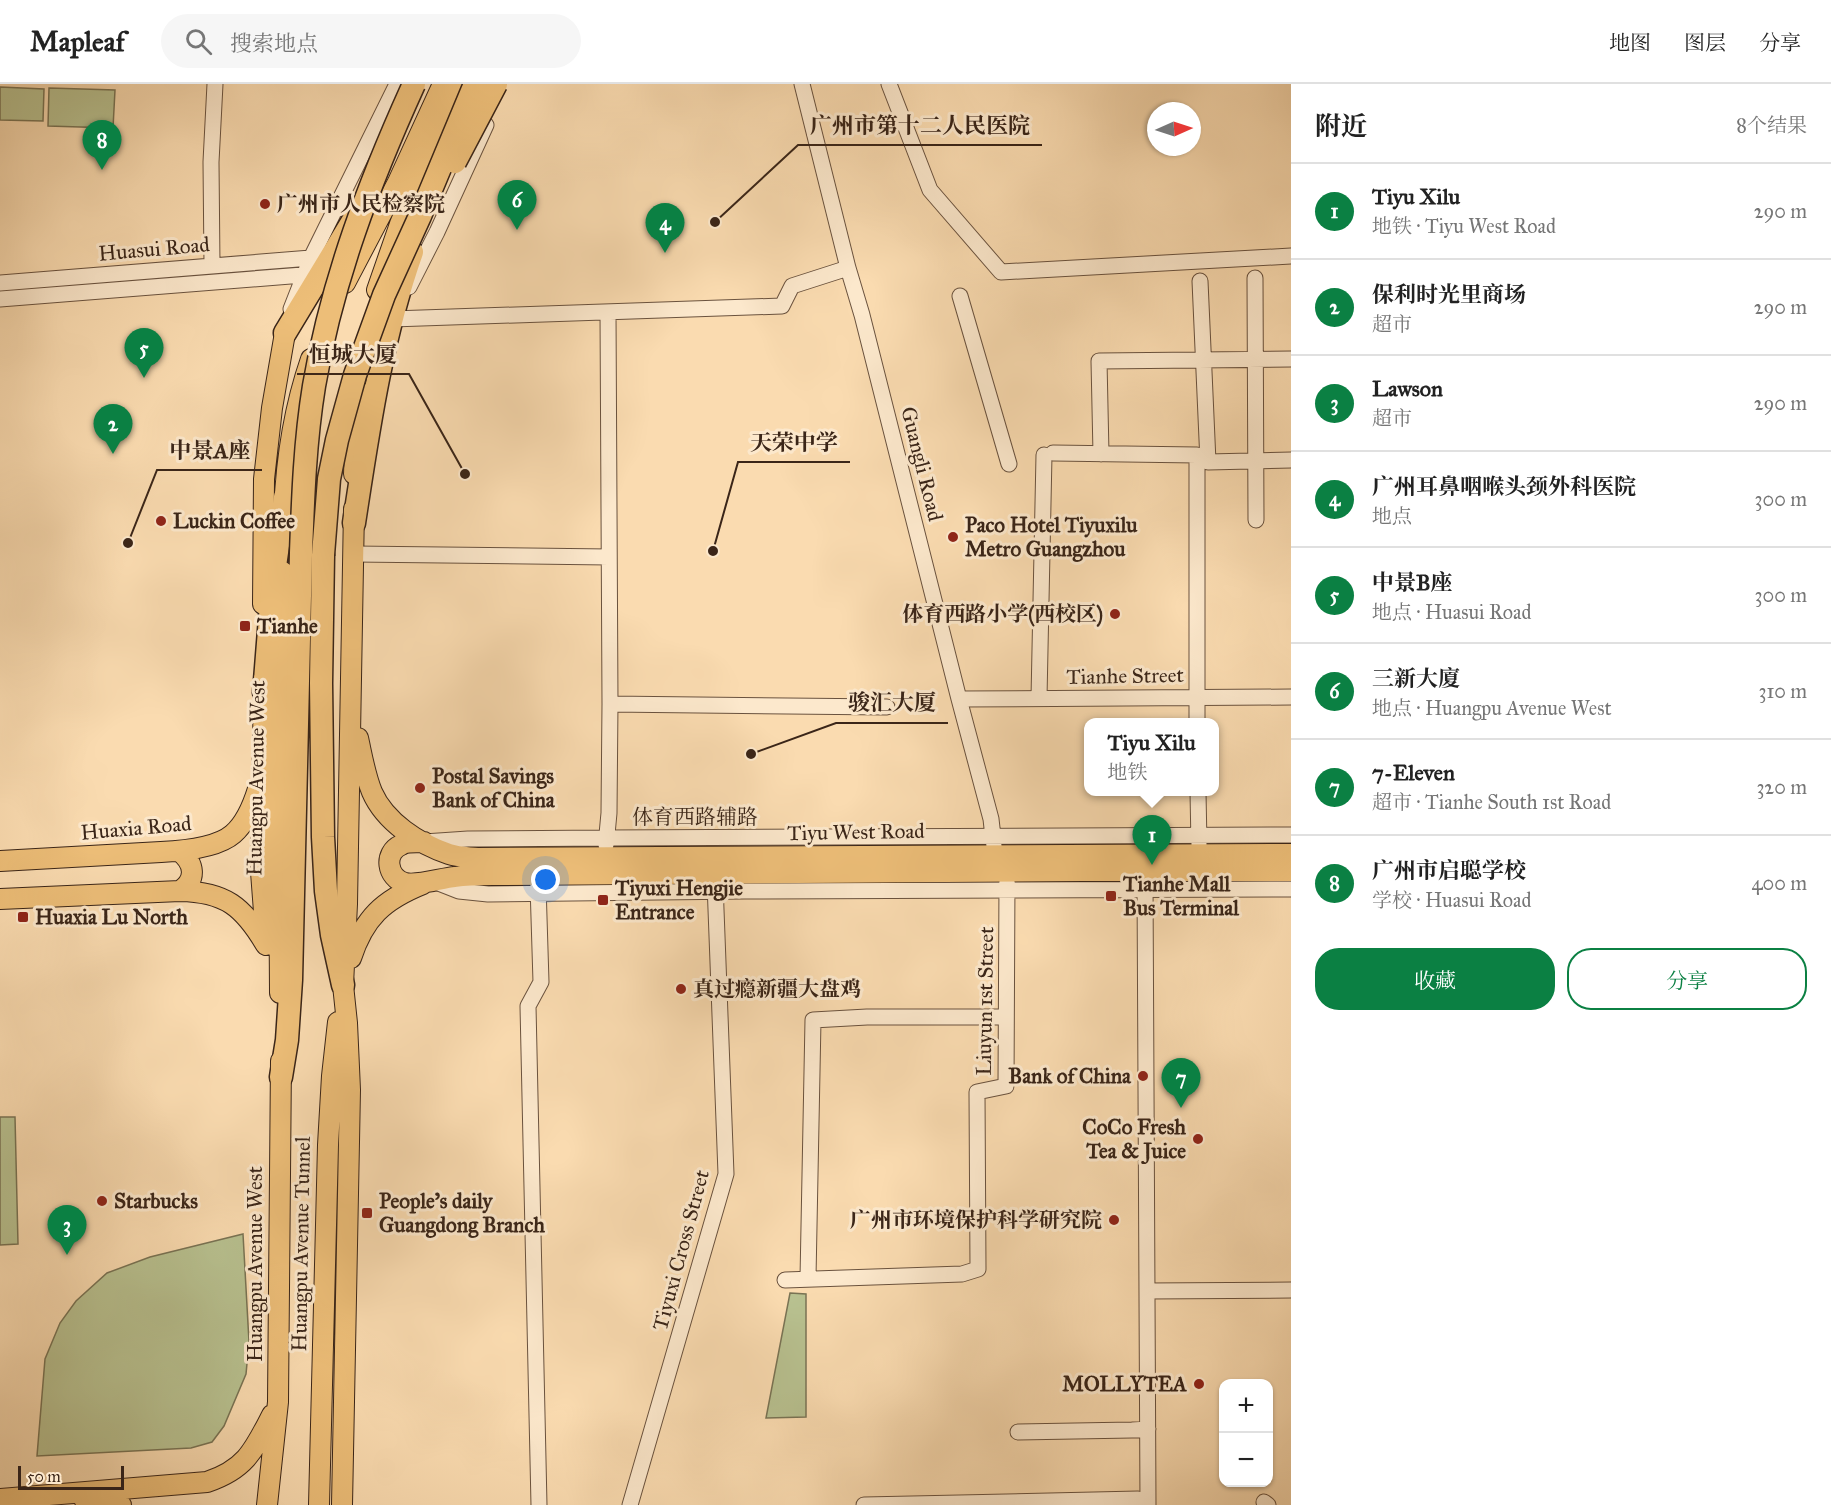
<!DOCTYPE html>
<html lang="zh">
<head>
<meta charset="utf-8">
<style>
  body { margin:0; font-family:"IM FELL Great Primer","Noto Serif SC",serif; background:#f6f6f6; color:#222 }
  .controls { position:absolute; right:18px; bottom:18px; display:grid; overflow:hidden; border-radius:12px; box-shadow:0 2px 4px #0004 }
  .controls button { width:54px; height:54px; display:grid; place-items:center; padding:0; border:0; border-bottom:2px solid #e0e0e0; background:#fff; color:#222; font:30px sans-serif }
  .compass { position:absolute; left:1147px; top:18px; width:54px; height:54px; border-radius:50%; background:#fff; box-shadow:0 2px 4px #0004; rotate:87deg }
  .scale { position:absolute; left:18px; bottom:15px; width:106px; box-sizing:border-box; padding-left:6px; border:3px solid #3a2518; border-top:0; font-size:16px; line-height:21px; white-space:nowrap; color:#3a2518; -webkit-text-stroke:4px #fce8cc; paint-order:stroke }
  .you { position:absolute; left:546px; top:796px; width:21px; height:21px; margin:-15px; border:4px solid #fff; border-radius:50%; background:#1a73e8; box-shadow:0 0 0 9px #1a73e833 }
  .badge { display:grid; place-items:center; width:39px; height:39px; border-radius:50%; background:#0b8043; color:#fff; font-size:20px; font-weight:700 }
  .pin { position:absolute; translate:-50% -50px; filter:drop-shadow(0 2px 3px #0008) }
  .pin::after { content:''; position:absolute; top:32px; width:21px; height:18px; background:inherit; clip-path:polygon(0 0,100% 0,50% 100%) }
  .popup { position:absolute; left:1084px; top:634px; width:135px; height:78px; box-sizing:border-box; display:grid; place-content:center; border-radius:12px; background:#fff; filter:drop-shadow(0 2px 4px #0005); font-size:20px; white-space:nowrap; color:#767676 }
  .popup b { font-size:22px; color:#222 }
  .popup::after { content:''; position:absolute; left:50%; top:100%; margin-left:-12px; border:12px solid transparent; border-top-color:#fff }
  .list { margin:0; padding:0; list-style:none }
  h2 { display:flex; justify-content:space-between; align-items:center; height:78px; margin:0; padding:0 24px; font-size:26px }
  h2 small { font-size:20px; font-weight:400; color:#767676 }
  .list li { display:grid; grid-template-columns:39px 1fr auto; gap:18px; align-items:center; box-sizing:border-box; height:96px; padding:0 24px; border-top:2px solid #e0e0e0 }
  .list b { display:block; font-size:22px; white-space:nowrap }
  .list p { margin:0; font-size:20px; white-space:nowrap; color:#767676 }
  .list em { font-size:20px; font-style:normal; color:#767676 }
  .actions { display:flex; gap:12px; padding:18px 24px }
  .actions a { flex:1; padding:14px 0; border:2px solid #0b8043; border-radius:24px; text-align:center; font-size:21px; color:#0b8043 }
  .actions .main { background:#0b8043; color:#fff }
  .icon { flex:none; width:33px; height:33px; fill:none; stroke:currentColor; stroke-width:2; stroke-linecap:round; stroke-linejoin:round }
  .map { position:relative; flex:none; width:1291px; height:1421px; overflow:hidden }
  header { display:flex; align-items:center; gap:36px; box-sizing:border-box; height:84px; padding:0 30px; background:#fff; border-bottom:2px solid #e0e0e0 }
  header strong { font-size:28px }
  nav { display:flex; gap:33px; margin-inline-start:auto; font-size:21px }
  .search { width:420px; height:54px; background:#f6f6f6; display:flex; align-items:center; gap:15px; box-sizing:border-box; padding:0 21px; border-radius:33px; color:#767676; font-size:22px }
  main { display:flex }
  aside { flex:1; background:#fff }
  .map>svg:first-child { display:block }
  .green { fill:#b8c190; stroke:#797354; stroke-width:1.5 }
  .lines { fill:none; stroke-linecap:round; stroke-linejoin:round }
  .minor-casing { stroke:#6a523e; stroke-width:17 }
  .major-casing { stroke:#3a2518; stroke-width:22 }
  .highway-casing { stroke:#3a2518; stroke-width:25 }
  .minor { stroke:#fce8cc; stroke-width:15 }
  .major { stroke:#edbe78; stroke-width:20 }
  .highway { stroke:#edbe78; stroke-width:22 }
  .highway-bridge-casing { stroke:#3a2518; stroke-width:25; stroke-linecap:butt }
  .highway-bridge { stroke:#edbe78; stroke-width:22 }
  .poi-dot { fill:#8f2418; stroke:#fce8cc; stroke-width:2 }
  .labels { text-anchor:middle; stroke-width:6; stroke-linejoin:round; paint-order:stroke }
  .poi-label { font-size:21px; font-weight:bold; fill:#3a2518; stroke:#fce8cc; text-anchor:start }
  .street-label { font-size:21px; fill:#3a2518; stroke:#fce8cc }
  .leader { fill:none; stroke:#3a2518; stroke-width:2 }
  .callout-dot { fill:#3a2518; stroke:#fce8cc; stroke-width:2 }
  .callout-label { font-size:22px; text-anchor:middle; font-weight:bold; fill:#3a2518; stroke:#fce8cc; stroke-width:6; stroke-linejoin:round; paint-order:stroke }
</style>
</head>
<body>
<header>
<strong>Mapleaf</strong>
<div class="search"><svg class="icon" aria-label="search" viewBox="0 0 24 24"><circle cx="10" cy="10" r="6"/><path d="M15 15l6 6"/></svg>搜索地点</div>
<nav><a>地图</a><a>图层</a><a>分享</a></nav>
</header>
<main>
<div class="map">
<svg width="1291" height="1421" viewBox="0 0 1291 1421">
  <rect width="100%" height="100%" fill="#fadbb0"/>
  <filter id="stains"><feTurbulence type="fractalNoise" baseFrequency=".00333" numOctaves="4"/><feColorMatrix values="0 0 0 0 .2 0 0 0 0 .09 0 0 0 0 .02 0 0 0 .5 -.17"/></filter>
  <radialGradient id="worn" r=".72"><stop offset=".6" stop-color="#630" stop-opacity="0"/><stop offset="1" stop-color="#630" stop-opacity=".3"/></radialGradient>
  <path class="green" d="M0,3L44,5L43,37L0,36Z
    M49,4L115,6L113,44L48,42Z
    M0,1033H15L18,1160L0,1161Z
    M243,1150L249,1258L246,1290L224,1342L212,1358L191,1364L37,1372L45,1275L60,1239L76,1217L107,1189L150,1173Z
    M790,1209L806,1210V1333L766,1334Z"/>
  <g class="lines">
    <defs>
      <path id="minor" d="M802,0L848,184L862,231L959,615L991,735L994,762
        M889,0L930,106L1001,188L1291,172
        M212,181L211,78L215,0
        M1255,194L1256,436
        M1200,197L1208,378L1291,376
        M0,199L311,174
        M409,203L437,148L486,41
        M960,212L1009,380
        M0,215L303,191
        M291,225L311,174L397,0
        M396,227L392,235L782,222L792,202L848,184
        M1053,369L1197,371V638
        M1101,370L1099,277L1291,275
        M354,470L609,473
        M1039,614L1044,371
        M959,615L1291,613
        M610,620L887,623
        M1198,708L1199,761
        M424,758L468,755L606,754L1291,751
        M606,761L609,729L610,620L608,228
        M431,796L459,807L488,810L745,807L1291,805
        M1145,796L1148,1421
        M538,801L541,898L528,922L539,1421
        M808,1194L813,936L867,933H1006
        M785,1196L962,1190L978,1185L977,1008L1006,1002L1007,796
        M1147,1207L1291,1206
        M1018,1348L1132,1346L1148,1345
        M1264,1418L1268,1421
        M630,1421L726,1090L715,799
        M864,1421L1138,1415"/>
      <path id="major" d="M345,199L398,98L443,0
        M377,206L400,140L458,0
        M354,390L357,305
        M284,429C286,377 294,324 311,275
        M263,520L264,395L272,324L285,249
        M264,595L261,788L265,841L272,861
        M358,654C362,672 365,691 372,708C385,738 419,760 449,770C458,773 468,773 477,774L1291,770
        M424,758C417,759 407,757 401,761C383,769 387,794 405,799C417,802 442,794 455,793C467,791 480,791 492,791L1082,787H1291
        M179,767C195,779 197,796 180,807
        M0,777L161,768C181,767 217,764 233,750C246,739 253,721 258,705
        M0,815L180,807C225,808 243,822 266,861
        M351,874C364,834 383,816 423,800
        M280,909L279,758L282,652L283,488
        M0,1415L207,1398C246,1385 254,1366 272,1331
        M84,1415L121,1421
        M267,1421L278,1318L281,977
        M319,1421L328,1061L332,992L338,938
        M342,1421L350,1006L347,939L343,901L347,820L354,425"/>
      <path id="highway" d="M285,249L354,135
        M354,439C368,348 381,255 412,168
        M323,471L321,599L323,753L326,807L332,851L343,901
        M264,609L273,496L285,413
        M281,993L287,956L291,896L301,469"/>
    </defs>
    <use href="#minor" class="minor-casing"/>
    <use href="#major" class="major-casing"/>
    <use href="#highway" class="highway-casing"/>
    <use href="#minor" class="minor"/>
    <use href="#major" class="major"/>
    <use href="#highway" class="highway"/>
    <defs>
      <path id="highway-bridge" d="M455,78L496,0
        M301,469C303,413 305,357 314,302C332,196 370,97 414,0
        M323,471L329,395L337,356L355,291L384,211L420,132L475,0"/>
    </defs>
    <use href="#highway-bridge" class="highway-bridge-casing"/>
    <use href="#highway-bridge" class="highway-bridge"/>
  </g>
  <g class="poi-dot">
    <circle cx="265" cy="120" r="6"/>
    <circle cx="161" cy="437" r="6"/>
    <circle cx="953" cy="453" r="6"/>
    <circle cx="1115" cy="530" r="6"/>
    <rect x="239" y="536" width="12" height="12" rx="3"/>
    <circle cx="420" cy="704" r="6"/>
    <rect x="1105" y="806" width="12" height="12" rx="3"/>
    <rect x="597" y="810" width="12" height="12" rx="3"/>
    <rect x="17" y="827" width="12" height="12" rx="3"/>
    <circle cx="681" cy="905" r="6"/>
    <circle cx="1143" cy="992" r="6"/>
    <circle cx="1198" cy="1055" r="6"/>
    <circle cx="102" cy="1117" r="6"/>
    <rect x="361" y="1123" width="12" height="12" rx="3"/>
    <circle cx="1114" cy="1136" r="6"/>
    <circle cx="1199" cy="1300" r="6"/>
  </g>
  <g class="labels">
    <g class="poi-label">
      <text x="277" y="127">广州市人民检察院</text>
      <text x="173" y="444">Luckin Coffee</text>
      <text x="965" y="448">Paco Hotel Tiyuxilu<tspan x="965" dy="24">Metro Guangzhou</tspan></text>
      <text x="1103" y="537" text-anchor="end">体育西路小学(西校区)</text>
      <text x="257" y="549">Tianhe</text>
      <text x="432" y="699">Postal Savings<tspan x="432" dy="24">Bank of China</tspan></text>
      <text x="1123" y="807">Tianhe Mall<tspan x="1123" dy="24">Bus Terminal</tspan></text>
      <text x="615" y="811">Tiyuxi Hengjie<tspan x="615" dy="24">Entrance</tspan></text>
      <text x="35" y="840">Huaxia Lu North</text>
      <text x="693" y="912">真过瘾新疆大盘鸡</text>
      <text x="1131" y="999" text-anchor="end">Bank of China</text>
      <text x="1186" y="1050" text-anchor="end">CoCo Fresh<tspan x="1186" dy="24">Tea &amp; Juice</tspan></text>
      <text x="114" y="1124">Starbucks</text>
      <text x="379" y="1124">People's daily<tspan x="379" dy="24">Guangdong Branch</tspan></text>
      <text x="1102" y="1143" text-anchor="end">广州市环境保护科学研究院</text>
      <text x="1187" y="1307" text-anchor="end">MOLLYTEA</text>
    </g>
    <g class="street-label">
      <text transform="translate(154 165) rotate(-5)" y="7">Huasui Road</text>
      <text transform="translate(922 380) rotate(76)" y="7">Guangli Road</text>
      <text transform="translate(1125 592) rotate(-1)" y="7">Tianhe Street</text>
      <text transform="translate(256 694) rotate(-89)" y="7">Huangpu Avenue West</text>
      <text x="695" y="740">体育西路辅路</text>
      <text transform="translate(136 744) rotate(-5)" y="7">Huaxia Road</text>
      <text transform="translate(856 748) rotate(-1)" y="7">Tiyu West Road</text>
      <text transform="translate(985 917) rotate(-89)" y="7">Liuyun 1st Street</text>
      <text transform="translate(301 1160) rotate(-89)" y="7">Huangpu Avenue Tunnel</text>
      <text transform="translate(681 1166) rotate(-75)" y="7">Tiyuxi Cross Street</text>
      <text transform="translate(255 1180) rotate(-90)" y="7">Huangpu Avenue West</text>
    </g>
  </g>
  <path class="leader" d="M715 138L798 61H1042M465 390L409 290H297M713 467L738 378H850M128 459L157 386H262M751 670L836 639H948"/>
  <g class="callout-dot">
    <circle cx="715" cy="138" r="6"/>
    <circle cx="465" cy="390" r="6"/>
    <circle cx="713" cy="467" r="6"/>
    <circle cx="128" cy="459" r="6"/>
    <circle cx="751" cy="670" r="6"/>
  </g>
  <g class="callout-label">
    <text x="920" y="49">广州市第十二人民医院</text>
    <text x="353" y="278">恒城大厦</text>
    <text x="794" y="366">天荣中学</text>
    <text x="210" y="374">中景A座</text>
    <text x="892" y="626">骏汇大厦</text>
  </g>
  <rect width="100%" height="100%" filter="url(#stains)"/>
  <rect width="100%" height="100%" fill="url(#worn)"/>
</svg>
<div class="controls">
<button>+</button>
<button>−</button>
</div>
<svg class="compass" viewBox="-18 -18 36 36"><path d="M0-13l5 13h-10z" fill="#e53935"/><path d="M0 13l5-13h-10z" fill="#767676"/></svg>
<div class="scale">50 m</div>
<div class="you"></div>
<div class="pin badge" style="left:1152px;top:781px">1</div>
<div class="popup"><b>Tiyu Xilu</b>地铁</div>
<div class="pin badge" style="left:113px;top:370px">2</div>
<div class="pin badge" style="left:67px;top:1171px">3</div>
<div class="pin badge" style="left:665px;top:169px">4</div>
<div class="pin badge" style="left:144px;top:294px">5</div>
<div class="pin badge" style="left:517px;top:146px">6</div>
<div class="pin badge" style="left:1181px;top:1024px">7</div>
<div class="pin badge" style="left:102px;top:86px">8</div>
</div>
<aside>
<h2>附近<small>8个结果</small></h2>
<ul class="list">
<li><span class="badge">1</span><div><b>Tiyu Xilu</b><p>地铁 · Tiyu West Road</p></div><em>290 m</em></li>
<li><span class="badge">2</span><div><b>保利时光里商场</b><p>超市</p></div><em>290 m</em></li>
<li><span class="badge">3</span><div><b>Lawson</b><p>超市</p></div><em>290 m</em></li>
<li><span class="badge">4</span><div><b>广州耳鼻咽喉头颈外科医院</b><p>地点</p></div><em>300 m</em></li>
<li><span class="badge">5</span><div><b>中景B座</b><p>地点 · Huasui Road</p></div><em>300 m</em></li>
<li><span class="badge">6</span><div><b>三新大廈</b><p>地点 · Huangpu Avenue West</p></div><em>310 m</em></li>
<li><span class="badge">7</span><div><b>7-Eleven</b><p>超市 · Tianhe South 1st Road</p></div><em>320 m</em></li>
<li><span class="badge">8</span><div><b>广州市启聪学校</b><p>学校 · Huasui Road</p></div><em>400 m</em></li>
</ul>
<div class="actions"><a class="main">收藏</a><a>分享</a></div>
</aside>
</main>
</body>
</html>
